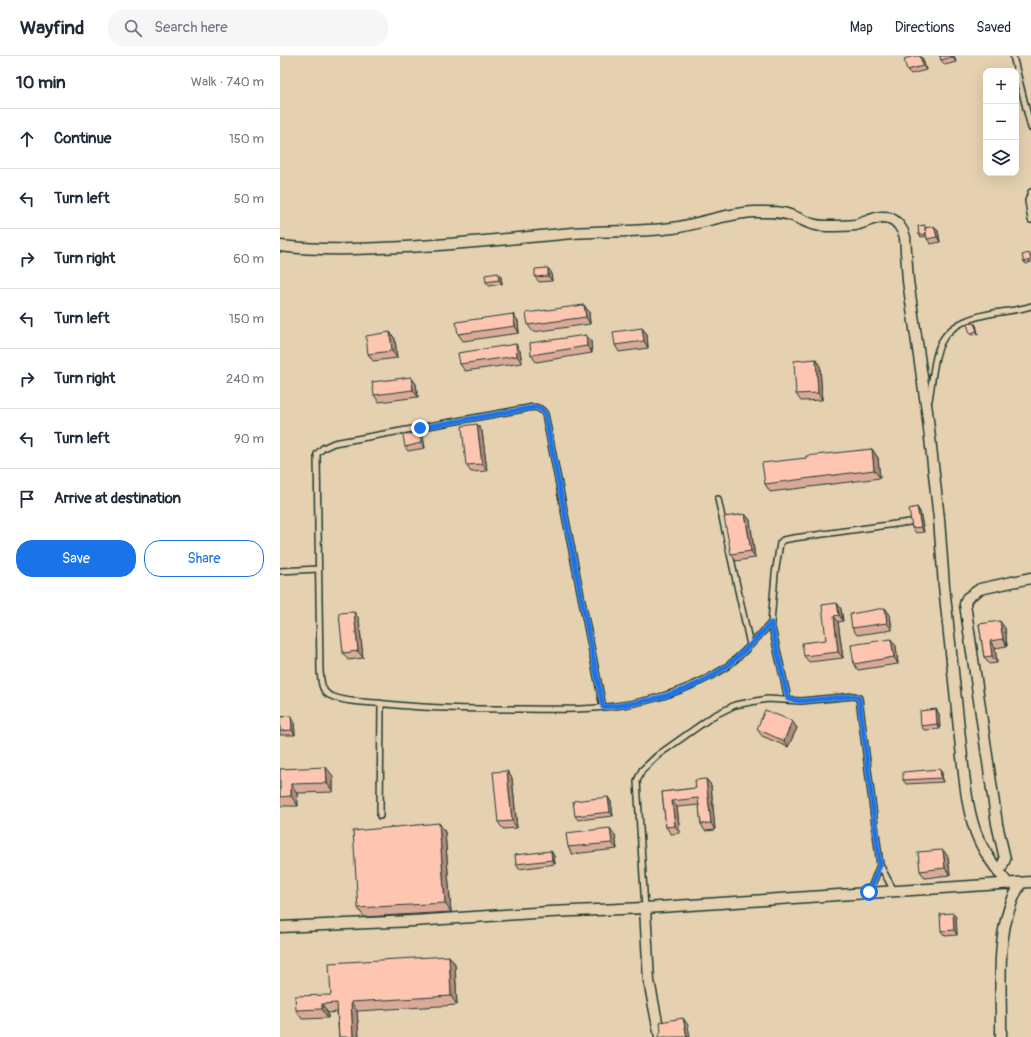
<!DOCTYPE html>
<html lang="en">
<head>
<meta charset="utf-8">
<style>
  body { margin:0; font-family:Pangolin,sans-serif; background:#f6f6f7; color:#1f2937 }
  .controls { position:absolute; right:12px; top:12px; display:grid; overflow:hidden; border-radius:8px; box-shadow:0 4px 16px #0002 }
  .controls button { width:36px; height:36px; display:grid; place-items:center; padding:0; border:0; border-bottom:1px solid #e0e1e3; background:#fff; color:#1f2937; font:20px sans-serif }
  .stop { position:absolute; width:12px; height:12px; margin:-9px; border:3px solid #1a73e8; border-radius:50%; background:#fff }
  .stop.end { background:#1a73e8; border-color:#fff; box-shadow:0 1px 4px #0008 }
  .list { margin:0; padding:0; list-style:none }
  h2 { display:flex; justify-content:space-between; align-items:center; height:52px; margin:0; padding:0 16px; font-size:17px }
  h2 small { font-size:13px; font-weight:400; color:#747a83 }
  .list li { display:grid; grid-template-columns:26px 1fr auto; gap:12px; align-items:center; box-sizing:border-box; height:60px; padding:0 16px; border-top:1px solid #e0e1e3 }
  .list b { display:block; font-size:15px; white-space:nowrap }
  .list em { font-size:13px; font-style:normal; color:#747a83 }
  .actions { display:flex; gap:8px; padding:12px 16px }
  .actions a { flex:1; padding:9px 0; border:1px solid #1a73e8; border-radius:16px; text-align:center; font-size:14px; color:#1a73e8 }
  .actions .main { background:#1a73e8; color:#fff }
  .icon { flex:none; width:22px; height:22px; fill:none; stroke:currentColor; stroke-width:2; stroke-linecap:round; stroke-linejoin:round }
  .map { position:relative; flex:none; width:751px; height:981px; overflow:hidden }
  header { display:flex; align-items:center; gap:24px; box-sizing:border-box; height:56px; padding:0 20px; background:#fff; border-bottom:1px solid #e0e1e3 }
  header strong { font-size:19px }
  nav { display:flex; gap:22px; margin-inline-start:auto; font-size:14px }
  .search { width:280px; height:36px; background:#f6f6f7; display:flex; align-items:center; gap:10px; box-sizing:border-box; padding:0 14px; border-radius:16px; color:#747a83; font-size:15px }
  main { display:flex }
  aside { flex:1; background:#fff }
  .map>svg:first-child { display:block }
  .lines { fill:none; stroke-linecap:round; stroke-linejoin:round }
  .service-casing { stroke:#1f3d34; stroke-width:8 }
  .minor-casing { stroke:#1f3d34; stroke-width:13 }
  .service { stroke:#e5d0af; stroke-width:5 }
  .minor { stroke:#e5d0af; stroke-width:10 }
  .wall { fill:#daaa98; stroke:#1f3d34 }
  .shaded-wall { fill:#b28b7c; stroke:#1f3d34 }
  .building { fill:#fec6b1; stroke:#1f3d34 }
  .route { stroke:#1a73e8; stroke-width:5 }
</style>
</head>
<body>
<header>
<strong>Wayfind</strong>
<div class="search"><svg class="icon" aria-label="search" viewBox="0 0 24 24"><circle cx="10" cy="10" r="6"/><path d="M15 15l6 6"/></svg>Search here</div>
<nav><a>Map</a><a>Directions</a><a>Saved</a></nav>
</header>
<main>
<aside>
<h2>10 min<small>Walk · 740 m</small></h2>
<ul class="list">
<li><svg class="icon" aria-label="ahead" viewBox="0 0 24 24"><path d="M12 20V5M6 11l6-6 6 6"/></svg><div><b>Continue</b></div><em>150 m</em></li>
<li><svg class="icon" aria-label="left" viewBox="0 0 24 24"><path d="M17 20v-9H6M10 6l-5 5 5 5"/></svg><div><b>Turn left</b></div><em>50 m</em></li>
<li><svg class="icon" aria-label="right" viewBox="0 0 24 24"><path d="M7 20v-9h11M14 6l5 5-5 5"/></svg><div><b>Turn right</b></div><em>60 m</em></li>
<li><svg class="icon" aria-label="left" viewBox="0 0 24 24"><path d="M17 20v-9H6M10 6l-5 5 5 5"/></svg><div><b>Turn left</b></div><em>150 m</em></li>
<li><svg class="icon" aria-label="right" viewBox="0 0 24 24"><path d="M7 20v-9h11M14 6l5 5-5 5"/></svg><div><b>Turn right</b></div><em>240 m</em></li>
<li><svg class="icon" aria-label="left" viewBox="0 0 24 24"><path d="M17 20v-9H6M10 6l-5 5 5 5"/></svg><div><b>Turn left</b></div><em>90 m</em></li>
<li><svg class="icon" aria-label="arrive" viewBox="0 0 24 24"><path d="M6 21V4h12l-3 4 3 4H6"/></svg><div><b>Arrive at destination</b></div></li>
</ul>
<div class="actions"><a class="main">Save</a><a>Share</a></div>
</aside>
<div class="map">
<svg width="751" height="981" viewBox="0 0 751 981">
  <rect width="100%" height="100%" fill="#e5d0af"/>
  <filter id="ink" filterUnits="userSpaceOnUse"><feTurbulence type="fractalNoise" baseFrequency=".025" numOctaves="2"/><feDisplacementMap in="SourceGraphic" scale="8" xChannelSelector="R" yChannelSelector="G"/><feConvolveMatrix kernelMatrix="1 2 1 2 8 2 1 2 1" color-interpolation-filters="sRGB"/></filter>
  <g filter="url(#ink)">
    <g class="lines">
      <defs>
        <path id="service" d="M733,0L751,72
          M751,136L748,145L751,164
          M649,344C657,297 652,269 709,258C723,255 737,255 751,250
          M438,443L470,589
          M0,515L38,513
          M508,643L491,567L495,518L500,487L503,484L514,482L630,466
          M323,651L265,358C259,349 253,351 243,353L54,387L43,392L37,398L40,615C41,623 41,635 49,639C66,647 88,646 106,648C152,653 199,653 245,653C291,654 338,654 383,640C405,633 427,624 446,611C463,599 477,582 491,567
          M100,760L101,648
          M589,837L600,809
          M365,852L357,725L362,714L378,699L433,660L455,649L487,643L521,645L574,640L579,642L600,809L614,835"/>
        <path id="minor" d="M0,190C42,195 83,193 126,191C182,188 237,182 293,177C326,175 360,176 393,172C420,168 447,157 475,156C488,156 501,155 513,160C526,165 531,170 546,170C556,170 566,170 575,169C586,167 598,158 609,162C617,164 623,174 625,181L628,225L647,355L659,463L664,530L682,701C685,726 687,753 696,777C703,796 716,812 728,828
          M719,817L725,803L717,768L685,548L687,542L700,533L751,522
          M365,852L369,925L380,981
          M0,871L133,865L270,856L365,852L751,826
          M721,981C722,929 713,873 741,827"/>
      </defs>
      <use href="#service" class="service-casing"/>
      <use href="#minor" class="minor-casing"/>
      <use href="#service" class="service"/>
      <use href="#minor" class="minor"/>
    </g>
    <path class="wall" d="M660,0H674L676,6L665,9L661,4Z
      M643,3L646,14L631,18L627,14Z
      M654,170L658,175L660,186L651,188L647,183V180L641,181L639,179L647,172Z
      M749,197L751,202V206L746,208L744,206Z
      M271,216L272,225L259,226L255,221Z
      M218,217L221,221L222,228L209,230L206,226Z
      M304,249L309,256L310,268L253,276L248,269Z
      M233,258L238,265L239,277L183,285L178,278Z
      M694,267L696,269L698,278L692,279L690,277Z
      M362,272L367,278L368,292L339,296L335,289Z
      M110,276L115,283L117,302L93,305L88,298Z
      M306,279L311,285L312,297L256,306L251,299Z
      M236,288L240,295L242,307L185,315L180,308Z
      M540,310L542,344L521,345L516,338Z
      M131,321L136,328L138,341L99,346L94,339Z
      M202,375L207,415L191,416L186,409Z
      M139,376L143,381L145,392L128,395L125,391Z
      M592,393L598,402L600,422L490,436L485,428L526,402Z
      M637,451L640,456L644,476L636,477L632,472Z
      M465,458L470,464L475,502L456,505L451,498Z
      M557,547L561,553L563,565L558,566L563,602L529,606L524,600L546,584Z
      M605,552L610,559L612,574L577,579L572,572Z
      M74,556L79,563L83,602L68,604L63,597Z
      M699,568L725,572L727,590L715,592L717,607L709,608L704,601Z
      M616,590L618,608L578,614L574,608Z
      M656,653L659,658L660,673L644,674L641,670Z
      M11,660L14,665L15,679H0V661Z
      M512,665L517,672L508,691L482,680L477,673Z
      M0,713L53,720V736L17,737L18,750H0Z
      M227,715L232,722L237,772L223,773L218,766Z
      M662,717L663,726L626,728L623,724Z
      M426,723L431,729L435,774L425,775L421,768L419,749L397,751L400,777L391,778L386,771L382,736L416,732Z
      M328,741L331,746L333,760L298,764L295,760Z
      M159,767L165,776L171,856L84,861L78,852Z
      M335,779L337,793L292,798L288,791Z
      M663,794L668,801L670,819L645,822L640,815Z
      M271,795L274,800L275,808L239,813L236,808Z
      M676,861L677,879L665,880L661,875Z
      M169,900L175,908L177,949L77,955L79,981H59L57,956L48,957V962L22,963L16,954L51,939Z"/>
    <path class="shaded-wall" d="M640,0L643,3L646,14L643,10Z
      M672,0H674L676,6L672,1Z
      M654,170L658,175L660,186L657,181Z
      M268,212L271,216L272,225L268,220Z
      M218,217L221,221L222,228L219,224Z
      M304,249L309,256L310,268L306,261Z
      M233,258L238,265L239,277L235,270Z
      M694,267L696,269L698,278L697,275Z
      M362,272L367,278L368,292L364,285Z
      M110,276L115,283L117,302L112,295Z
      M306,279L311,285L312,297L307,290Z
      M236,288L240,295L242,307L237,300Z
      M536,303L540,310L542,344L538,337Z
      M131,321L136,328L138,341L133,334Z
      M197,368L202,375L207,415L202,408Z
      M139,376L143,381L145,392L141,387Z
      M592,393L598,402L600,422L594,414Z
      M637,451L640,456L644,476L641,471Z
      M465,458L470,464L475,502L471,495Z
      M557,547L561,553L563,565L559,559Z
      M605,552L610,559L612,574L607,567Z
      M74,556L79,563L83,602L78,595Z
      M554,560L558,566L563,602L558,596Z
      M720,565L725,572L727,590L723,583Z
      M611,583L616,590L618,608L614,601Z
      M710,585L715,592L717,607L712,600Z
      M656,653L659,658L660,673L657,668Z
      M11,660L14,665L15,679L12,674Z
      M512,665L517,672L508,691L504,685Z
      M46,711L53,720V736L47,727Z
      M660,713L662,717L663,726L661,722Z
      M227,715L232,722L237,772L232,765Z
      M426,723L431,729L435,774L431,767Z
      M11,728L17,737L18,750L11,740Z
      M328,741L331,746L333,760L330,756Z
      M392,745L397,751L400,777L395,770Z
      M159,767L165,776L171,856L165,847Z
      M330,772L335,779L337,793L332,787Z
      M663,794L668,801L670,819L665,812Z
      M271,795L274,800L275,808L272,804Z
      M673,857L676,861L677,879L674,874Z
      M169,900L175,908L177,949L171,940Z
      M71,946L77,955L79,981H73Z
      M42,948L48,957V962L42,953Z
      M403,962L408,969L410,981H407Z"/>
    <path class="building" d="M634,0H640L643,10L627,14L624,3Z
      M660,0H672V1L661,4Z
      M645,169V172L646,178L639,179L638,170Z
      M654,170L657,181L647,183L645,172Z
      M749,197L751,204L744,206L742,199Z
      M268,212V220L255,221V213Z
      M218,217L219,224L206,226L205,219Z
      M304,249L306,261L248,269L246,257Z
      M233,258L235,270L178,278L176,266Z
      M694,267L697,275L690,277L687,268Z
      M362,272L364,285L335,289L333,276Z
      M110,276L112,295L88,298L86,280Z
      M306,279L307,290L251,299L250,287Z
      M236,288L237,300L180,308L178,297Z
      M536,303L538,337L516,338L514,305Z
      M131,321L133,334L94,339L92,326Z
      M197,368L202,408L186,409L182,370Z
      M139,376L141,387L125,391L123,379Z
      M592,393L594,414L485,428L482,407L526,402V400Z
      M637,451L641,471L632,472L629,453Z
      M465,458L471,495L451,498L444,461Z
      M557,547L559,559L554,560L558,596L524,600L522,587L546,584L542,549Z
      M605,552L607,567L572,572L570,558Z
      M74,556L78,595L63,597L59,557Z
      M720,565L723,583L710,585L712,600L704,601L699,568Z
      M611,583L614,601L574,608L571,589Z
      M656,653L657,668L641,670L640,655Z
      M485,654L512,665L504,685L477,673Z
      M11,660L12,674L0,675V661Z
      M46,711L47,727L11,728V740L0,741V713Z
      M660,713L661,722L623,724V716Z
      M227,715L232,765L218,766L213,716Z
      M426,723L431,767L421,768L418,742L392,745L395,770L386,771L382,736L416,732L415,724Z
      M328,741L330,756L295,760L293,745Z
      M159,767L165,847L78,852L73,775Z
      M330,772L332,787L288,791L286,777Z
      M663,794L665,812L640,815L638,796Z
      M271,795L272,804L236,808L235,799Z
      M673,857L674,874L661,875L660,858Z
      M169,900L171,940L71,946L73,981H59L57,947L42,948V953L16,954L15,940L51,939L49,907Z
      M403,962L407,981H378V980L381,976L380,966Z"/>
  </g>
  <g class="lines" filter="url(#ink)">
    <path class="route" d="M140,372L256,351L261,353L265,358L323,651C365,648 413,636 447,610C464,597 477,582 491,567L508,643L521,645L574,640L579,642L600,809L589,836"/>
  </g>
</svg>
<div class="controls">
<button>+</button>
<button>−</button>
<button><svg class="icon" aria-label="layers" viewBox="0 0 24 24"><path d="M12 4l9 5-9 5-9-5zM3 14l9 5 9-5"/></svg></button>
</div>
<div class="stop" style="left:589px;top:836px"></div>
<div class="stop end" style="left:140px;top:372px"></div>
</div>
</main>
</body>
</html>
